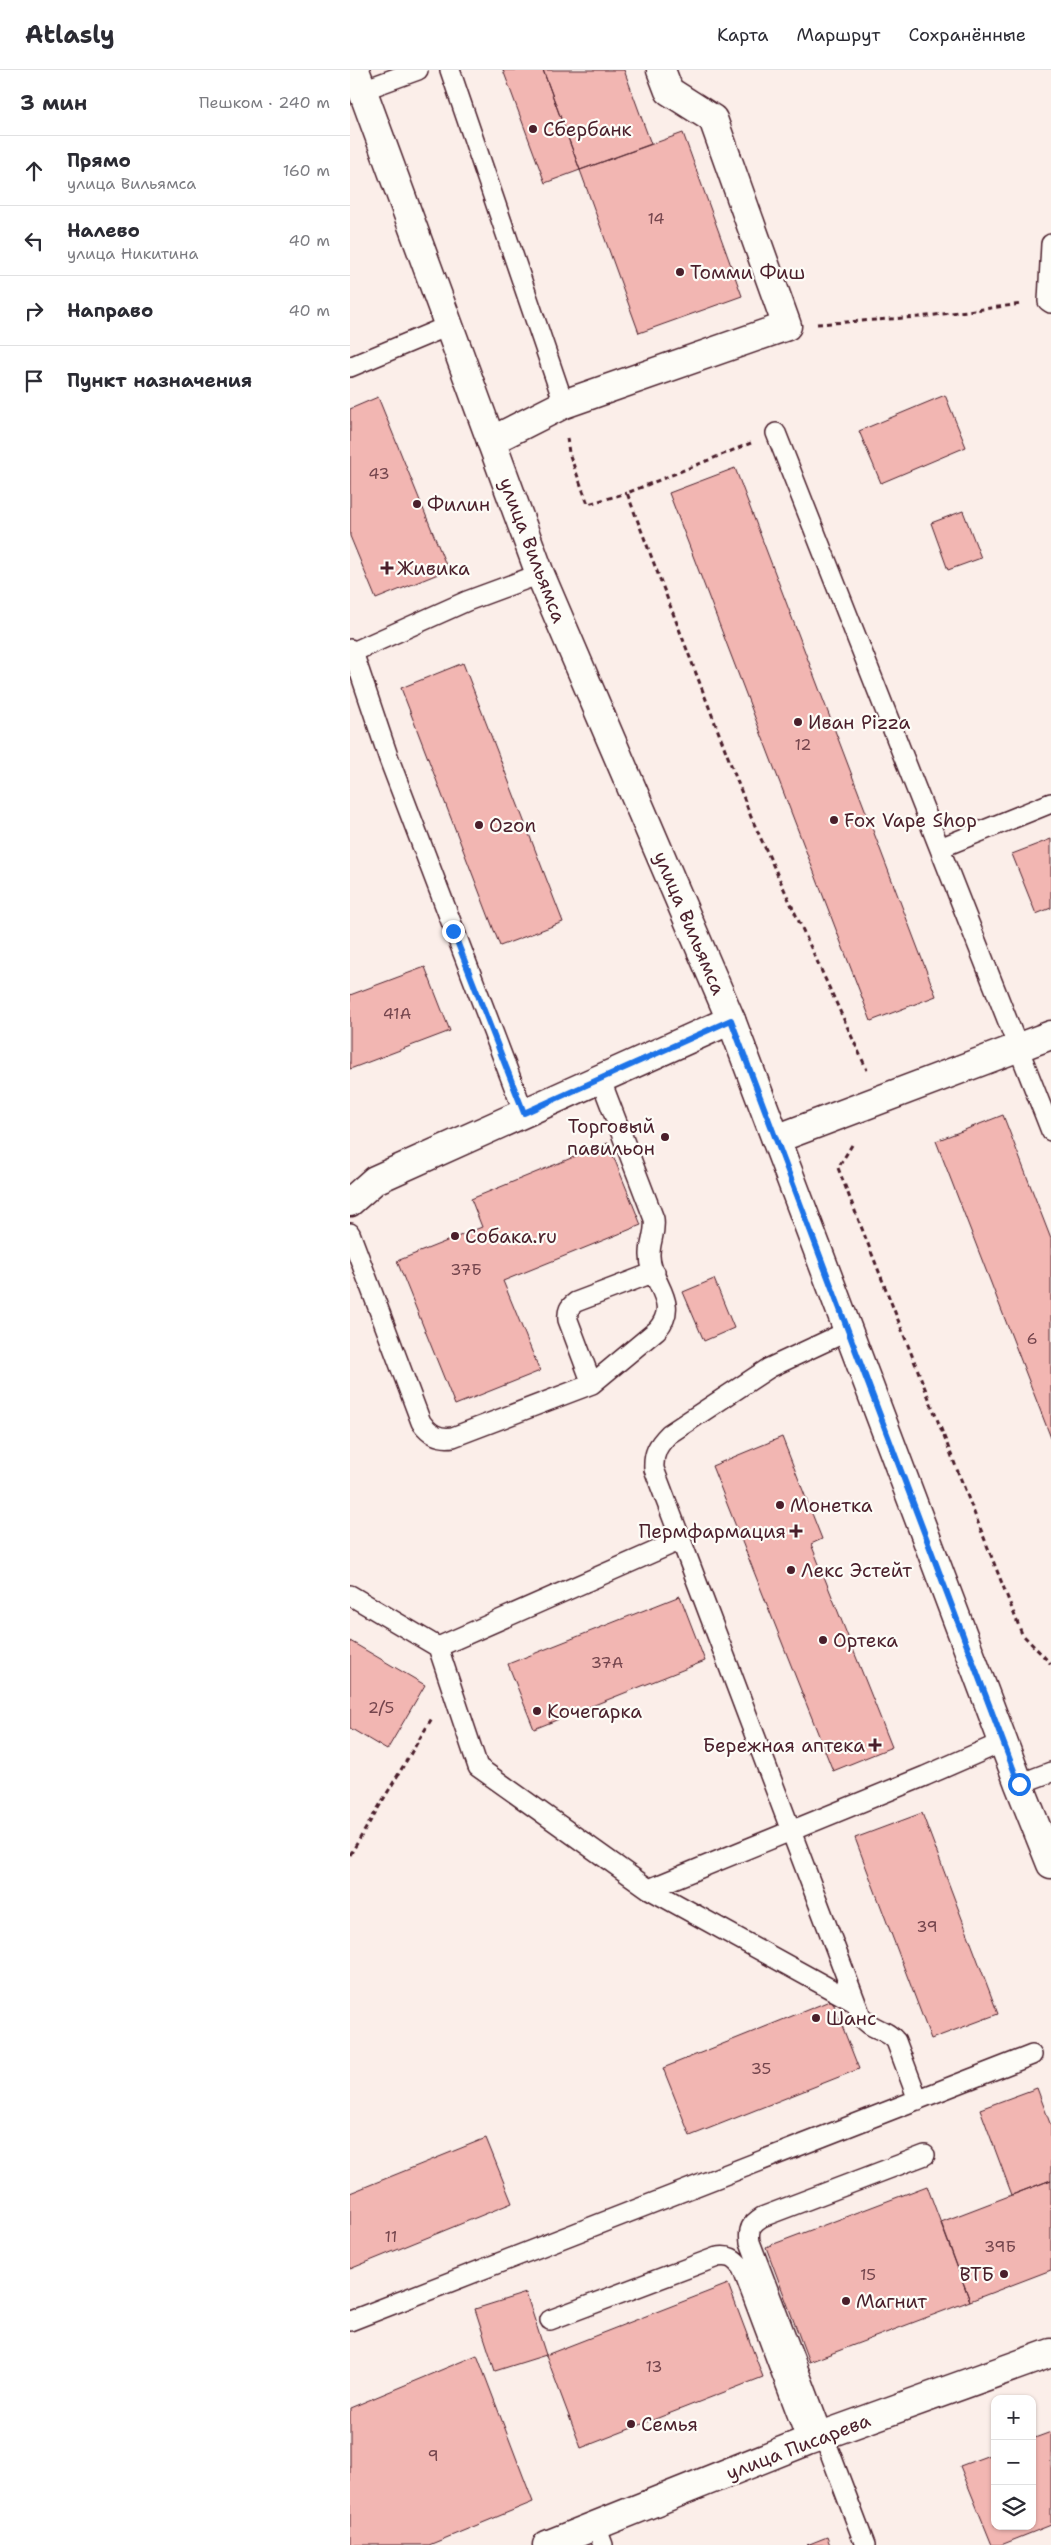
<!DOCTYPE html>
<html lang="ru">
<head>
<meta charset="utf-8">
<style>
  body { margin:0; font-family:"Shantell Sans",sans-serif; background:#f2f2f3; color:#2b2b33 }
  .controls { position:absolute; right:15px; bottom:15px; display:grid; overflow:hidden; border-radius:10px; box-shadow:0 1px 4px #0004 }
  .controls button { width:45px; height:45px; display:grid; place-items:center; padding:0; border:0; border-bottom:1px solid #e1e1e2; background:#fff; color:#2b2b33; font:25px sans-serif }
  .stop { position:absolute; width:15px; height:15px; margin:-11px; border:4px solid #1a73e8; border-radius:50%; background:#fff }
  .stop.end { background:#1a73e8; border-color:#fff; box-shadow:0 1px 5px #0008 }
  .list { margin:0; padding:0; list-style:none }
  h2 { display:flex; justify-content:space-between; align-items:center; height:65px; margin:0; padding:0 20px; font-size:21px }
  h2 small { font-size:16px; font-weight:400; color:#7c7c81 }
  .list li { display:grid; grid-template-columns:32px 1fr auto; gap:15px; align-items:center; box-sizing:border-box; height:70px; padding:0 20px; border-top:1px solid #e1e1e2 }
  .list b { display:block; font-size:19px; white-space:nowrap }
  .list p { margin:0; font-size:16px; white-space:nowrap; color:#7c7c81 }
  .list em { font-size:16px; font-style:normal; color:#7c7c81 }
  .icon { flex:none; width:28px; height:28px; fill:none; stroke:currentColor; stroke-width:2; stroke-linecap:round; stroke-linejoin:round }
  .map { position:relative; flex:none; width:701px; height:2475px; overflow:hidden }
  header { display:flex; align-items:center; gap:30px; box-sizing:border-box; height:70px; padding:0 25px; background:#fff; border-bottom:1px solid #e1e1e2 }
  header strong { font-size:24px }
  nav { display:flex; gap:28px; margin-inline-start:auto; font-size:18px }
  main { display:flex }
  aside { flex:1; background:#fff }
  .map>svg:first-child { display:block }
  .building { fill:#f2b6b2; stroke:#4a1f2b }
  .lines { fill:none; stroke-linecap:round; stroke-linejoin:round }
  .lane-casing { stroke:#4a1f2b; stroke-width:22 }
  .street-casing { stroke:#4a1f2b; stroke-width:31 }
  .secondary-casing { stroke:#4a1f2b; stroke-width:31 }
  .path { stroke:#4a1f2b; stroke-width:3; stroke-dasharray:5 4; stroke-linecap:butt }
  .lane { stroke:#fdfcf7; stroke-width:19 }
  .street { stroke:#fdfcf7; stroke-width:28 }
  .secondary { stroke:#fdfcf7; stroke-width:28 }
  .route { stroke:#1a73e8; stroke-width:6 }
  .poi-dot { fill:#4a1f2b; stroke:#fdfcf7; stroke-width:2 }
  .labels { text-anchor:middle; stroke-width:4.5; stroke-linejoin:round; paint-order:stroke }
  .number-label { font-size:16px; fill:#74454d }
  .poi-label { font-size:19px; fill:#4a1f2b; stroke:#fdfcf7; text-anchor:start }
  .street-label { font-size:19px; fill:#4a1f2b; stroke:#fdfcf7 }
</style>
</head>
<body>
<header>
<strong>Atlasly</strong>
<nav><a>Карта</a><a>Маршрут</a><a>Сохранённые</a></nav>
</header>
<main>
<aside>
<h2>3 мин<small>Пешком · 240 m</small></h2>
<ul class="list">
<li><svg class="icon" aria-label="ahead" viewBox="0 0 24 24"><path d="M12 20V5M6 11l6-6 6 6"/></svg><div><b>Прямо</b><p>улица Вильямса</p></div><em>160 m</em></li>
<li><svg class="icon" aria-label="left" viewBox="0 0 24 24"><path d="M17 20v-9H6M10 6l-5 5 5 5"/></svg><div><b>Налево</b><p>улица Никитина</p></div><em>40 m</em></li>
<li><svg class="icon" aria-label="right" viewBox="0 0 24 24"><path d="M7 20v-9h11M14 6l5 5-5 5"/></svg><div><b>Направо</b></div><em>40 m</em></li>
<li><svg class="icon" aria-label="arrive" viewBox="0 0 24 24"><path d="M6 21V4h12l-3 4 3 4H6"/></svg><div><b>Пункт назначения</b></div></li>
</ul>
</aside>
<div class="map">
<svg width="701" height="2475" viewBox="0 0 701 2475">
  <rect width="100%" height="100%" fill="#fbeee9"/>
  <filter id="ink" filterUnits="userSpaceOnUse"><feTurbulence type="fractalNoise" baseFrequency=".02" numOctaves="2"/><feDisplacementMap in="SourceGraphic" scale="10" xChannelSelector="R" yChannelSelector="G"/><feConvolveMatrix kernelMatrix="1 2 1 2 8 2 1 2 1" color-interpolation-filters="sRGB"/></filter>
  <g filter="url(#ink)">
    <path class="building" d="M153,0H193L230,100L195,113Z
      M193,0H274L301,74L230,100Z
      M333,63L392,226L289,263L230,100Z
      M595,325L616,377L531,413L509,361Z
      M28,327L98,500L26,529L0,466V339Z
      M385,398L586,926L521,951L319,423Z
      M613,441L631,488L598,500L581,453Z
      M113,593L213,852L150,876L51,618Z
      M701,769V838L686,844L662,784Z
      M75,897L100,961L0,999V925Z
      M653,1045L701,1169V1368L586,1071Z
      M258,1073L291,1155L153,1211L190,1301L105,1335L47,1191L132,1157L121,1129Z
      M364,1209L384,1258L354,1271L333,1222Z
      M432,1367L472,1469L461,1474L542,1677L483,1701L362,1396Z
      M330,1526L355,1591L184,1659L158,1594Z
      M0,1571L75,1615L37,1680L0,1658Z
      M572,1743L648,1944L581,1969L505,1768Z
      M482,1930L509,1999L340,2066L313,1998Z
      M687,2018L701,2056V2110L662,2125L630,2039Z
      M136,2068L162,2133L0,2199V2123Z
      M701,2110V2200L620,2231L591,2152Z
      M577,2116L620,2231L459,2292L416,2177Z
      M378,2214L413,2307L231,2378L196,2285Z
      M176,2223L196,2285L145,2301L125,2239Z
      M127,2285L183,2432L79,2475H0V2338Z
      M701,2362V2455L651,2475H642L610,2396L645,2383V2456H682V2369Z
      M477,2467L480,2475H457Z"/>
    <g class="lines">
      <defs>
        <path id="lane" d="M100,0L214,334
          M13,20L68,0
          M701,174L698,231L701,233
          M0,297L98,256
          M426,363L701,1061
          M0,579L3,582L117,531L190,504
          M3,582L39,689L174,1043
          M590,778L701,733
          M0,1163L71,1352C80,1364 88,1369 103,1367L242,1314L307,1260C332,1232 299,1213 300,1184C300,1171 306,1162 304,1149L250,1008
          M242,1314L218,1250C217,1241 219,1237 226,1232L305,1202
          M331,1470L511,1946C520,1960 536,1958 546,1971L568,2030
          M0,1525L88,1577L128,1697L299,1819L575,1706L653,1672
          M88,1577L331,1470L304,1399C303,1383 308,1375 319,1364L419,1298L498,1261
          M669,1714L701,1702
          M299,1819L506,1933
          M200,2250L367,2187C379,2185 384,2188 392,2198L457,2371
          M0,2251L682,1985
          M246,2456L253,2475
          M515,2475L400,2172C398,2159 401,2154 412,2147L575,2085"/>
        <path id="street" d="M141,371L214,334L437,256L363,49L319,21L311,0
          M426,1069L701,965
          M0,1132L25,1110L381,950
          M197,2475L457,2371L701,2283"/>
        <path id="secondary" d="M5,0L190,504L381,950L669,1714L701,1794"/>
      </defs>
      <use href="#lane" class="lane-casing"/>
      <use href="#street" class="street-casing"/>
      <use href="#secondary" class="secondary-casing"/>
      <path class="path" d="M467,254L569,247L672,234
        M217,368L219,383L238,434L277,423
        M401,373L277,423L401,747L517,1000
        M502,1075L488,1098L672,1564L701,1594
        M0,1785L82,1648"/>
      <use href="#lane" class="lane"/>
      <use href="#street" class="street"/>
      <use href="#secondary" class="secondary"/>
    </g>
  </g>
  <g class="lines" filter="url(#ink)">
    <path class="route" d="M103,861L174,1043L381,950L669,1714"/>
  </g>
  <g class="poi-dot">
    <circle cx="183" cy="59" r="5"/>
    <circle cx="330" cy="202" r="5"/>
    <circle cx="67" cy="434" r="5"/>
    <path d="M34.5 490.5h5v5h5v5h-5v5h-5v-5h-5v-5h5z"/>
    <circle cx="448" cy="652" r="5"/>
    <circle cx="484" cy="750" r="5"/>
    <circle cx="129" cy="755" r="5"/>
    <circle cx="315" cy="1067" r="5"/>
    <circle cx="105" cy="1166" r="5"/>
    <circle cx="430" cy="1435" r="5"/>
    <path d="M443.5 1453.5h5v5h5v5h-5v5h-5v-5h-5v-5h5z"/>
    <circle cx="441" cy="1500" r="5"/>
    <circle cx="473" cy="1570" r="5"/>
    <circle cx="187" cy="1641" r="5"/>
    <path d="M522.5 1667.5h5v5h5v5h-5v5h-5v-5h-5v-5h5z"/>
    <circle cx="466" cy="1948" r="5"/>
    <circle cx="654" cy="2204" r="5"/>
    <circle cx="496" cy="2231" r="5"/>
    <circle cx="281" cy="2354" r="5"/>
  </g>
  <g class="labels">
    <g class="number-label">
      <text x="306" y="154">14</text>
      <text x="29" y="409">43</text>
      <text x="453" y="680">12</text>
      <text x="47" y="949">41А</text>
      <text x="116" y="1205">37Б</text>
      <text x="682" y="1274">6</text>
      <text x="257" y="1598">37А</text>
      <text x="31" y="1643">2/5</text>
      <text x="577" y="1862">39</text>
      <text x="411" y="2004">35</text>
      <text x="41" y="2172">11</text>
      <text x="650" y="2182">39Б</text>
      <text x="518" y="2210">15</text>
      <text x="304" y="2302">13</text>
      <text x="83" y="2391">9</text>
    </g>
    <g class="poi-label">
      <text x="193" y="66">Сбербанк</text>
      <text x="340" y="209">Томми Фиш</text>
      <text x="77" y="441">Филин</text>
      <text x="47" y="505">Живика</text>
      <text x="458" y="659">Иван Pizza</text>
      <text x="494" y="757">Fox Vape Shop</text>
      <text x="139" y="762">Ozon</text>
      <text x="305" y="1063" text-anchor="end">Торговый<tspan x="305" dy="22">павильон</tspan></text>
      <text x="115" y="1173">Собака.ru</text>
      <text x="440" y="1442">Монетка</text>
      <text x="436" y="1468" text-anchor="end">Пермфармация</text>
      <text x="451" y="1507">Лекс Эстейт</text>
      <text x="483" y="1577">Ортека</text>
      <text x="197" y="1648">Кочегарка</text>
      <text x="515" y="1682" text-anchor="end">Бережная аптека</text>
      <text x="476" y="1955">Шанс</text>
      <text x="644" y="2211" text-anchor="end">ВТБ</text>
      <text x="506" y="2238">Магнит</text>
      <text x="291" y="2361">Семья</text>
    </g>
    <g class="street-label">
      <text transform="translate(183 480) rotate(69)" y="7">улица Вильямса</text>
      <text transform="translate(340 853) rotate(67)" y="7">улица Вильямса</text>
      <text transform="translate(448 2376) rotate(-21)" y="7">улица Писарева</text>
    </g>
  </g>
</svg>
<div class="controls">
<button>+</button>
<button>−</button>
<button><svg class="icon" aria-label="layers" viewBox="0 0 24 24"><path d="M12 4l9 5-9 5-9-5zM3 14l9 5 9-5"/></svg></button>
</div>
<div class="stop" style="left:669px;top:1714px"></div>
<div class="stop end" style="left:103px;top:861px"></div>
</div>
</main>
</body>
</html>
